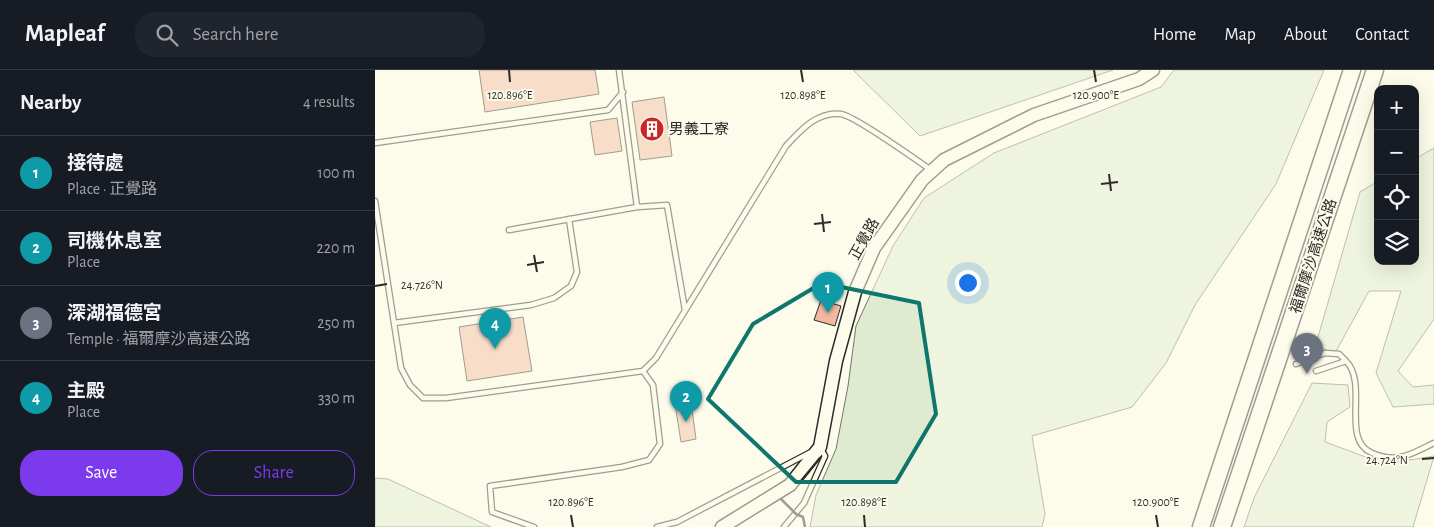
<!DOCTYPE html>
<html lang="en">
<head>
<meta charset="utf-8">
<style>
  body { margin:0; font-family:"Alegreya Sans","Noto Sans TC",sans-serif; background:#20242c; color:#f1f3f6 }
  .controls { position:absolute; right:15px; top:15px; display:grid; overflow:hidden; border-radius:10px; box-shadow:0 5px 20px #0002 }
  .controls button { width:45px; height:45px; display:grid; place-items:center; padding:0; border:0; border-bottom:1px solid #363941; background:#171b24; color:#f1f3f6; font:25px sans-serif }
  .you { position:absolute; left:592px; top:212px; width:18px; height:18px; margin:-12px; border:4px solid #fff; border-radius:50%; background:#1a73e8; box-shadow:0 0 0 8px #1a73e833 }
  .badge { display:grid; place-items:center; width:32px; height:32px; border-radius:50%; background:#7c3aed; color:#fff; font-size:16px; font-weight:700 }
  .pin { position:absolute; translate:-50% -41px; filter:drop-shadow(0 1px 2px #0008) }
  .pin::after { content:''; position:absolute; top:26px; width:18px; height:15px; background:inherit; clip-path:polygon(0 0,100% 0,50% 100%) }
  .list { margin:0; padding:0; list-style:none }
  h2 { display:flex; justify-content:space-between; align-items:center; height:65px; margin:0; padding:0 20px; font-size:21px }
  h2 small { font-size:16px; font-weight:400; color:#9ea1a6 }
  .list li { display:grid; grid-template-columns:32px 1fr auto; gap:15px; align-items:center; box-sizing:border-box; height:75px; padding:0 20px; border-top:1px solid #363941 }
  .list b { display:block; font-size:19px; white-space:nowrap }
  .list p { margin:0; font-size:16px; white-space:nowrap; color:#9ea1a6 }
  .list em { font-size:16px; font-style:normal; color:#9ea1a6 }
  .actions { display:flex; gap:10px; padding:15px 20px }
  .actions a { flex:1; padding:11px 0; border:1px solid #7c3aed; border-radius:20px; text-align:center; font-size:18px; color:#7c3aed }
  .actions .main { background:#7c3aed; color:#fff }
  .icon { flex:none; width:28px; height:28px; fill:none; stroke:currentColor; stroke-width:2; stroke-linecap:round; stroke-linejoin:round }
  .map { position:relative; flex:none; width:1059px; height:457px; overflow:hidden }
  header { display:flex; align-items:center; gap:30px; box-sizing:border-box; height:70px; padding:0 25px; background:#171b24; border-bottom:1px solid #363941 }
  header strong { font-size:24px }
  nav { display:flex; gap:28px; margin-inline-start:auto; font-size:18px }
  .search { width:350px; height:45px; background:#20242c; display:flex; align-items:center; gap:12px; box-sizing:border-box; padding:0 18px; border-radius:20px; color:#9ea1a6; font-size:19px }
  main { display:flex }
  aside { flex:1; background:#171b24 }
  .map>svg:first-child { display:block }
  .green { fill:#deebd1; stroke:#74746e }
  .building { fill:#f2b8a0; stroke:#2b2b2b }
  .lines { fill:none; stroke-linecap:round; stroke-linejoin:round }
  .lane-casing { stroke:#2b2b2b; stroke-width:7 }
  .secondary-casing { stroke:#2b2b2b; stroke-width:15 }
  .highway-casing { stroke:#2b2b2b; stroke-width:19 }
  .lane { stroke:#fdfbea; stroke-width:4.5 }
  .secondary { stroke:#fdfbea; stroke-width:12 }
  .highway { stroke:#fdfbea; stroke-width:16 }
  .wall { stroke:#2b2b2b; stroke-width:2.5 }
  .marked { fill:none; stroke:#0f766e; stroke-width:4; stroke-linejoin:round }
  .ticks { fill:none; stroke:#2b2b2b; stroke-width:2 }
  .labels { text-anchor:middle; stroke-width:4; stroke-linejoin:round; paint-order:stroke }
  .poi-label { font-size:15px; fill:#2b2b2b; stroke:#fdfbea; text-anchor:start }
  .street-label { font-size:15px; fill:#2b2b2b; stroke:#fdfbea }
  .ticks-label { font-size:12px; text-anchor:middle; fill:#2b2b2b; stroke:#fdfbea; stroke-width:4; stroke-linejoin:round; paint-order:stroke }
</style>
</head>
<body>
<header>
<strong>Mapleaf</strong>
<div class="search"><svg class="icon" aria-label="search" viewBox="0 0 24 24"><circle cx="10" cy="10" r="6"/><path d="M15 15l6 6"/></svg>Search here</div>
<nav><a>Home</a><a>Map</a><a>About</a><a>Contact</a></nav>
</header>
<main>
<aside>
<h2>Nearby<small>4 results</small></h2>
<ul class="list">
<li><span class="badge" style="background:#0f9aa8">1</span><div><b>接待處</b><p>Place · 正覺路</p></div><em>100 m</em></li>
<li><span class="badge" style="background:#0f9aa8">2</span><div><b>司機休息室</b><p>Place</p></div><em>220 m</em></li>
<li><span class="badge" style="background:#6b7280">3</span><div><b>深湖福德宮</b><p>Temple · 福爾摩沙高速公路</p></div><em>250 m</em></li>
<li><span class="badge" style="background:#0f9aa8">4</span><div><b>主殿</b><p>Place</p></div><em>330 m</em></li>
</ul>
<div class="actions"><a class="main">Save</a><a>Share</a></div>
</aside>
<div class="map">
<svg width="1059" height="457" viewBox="0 0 1059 457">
  <rect width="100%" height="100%" fill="#fdfbea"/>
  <path class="green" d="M478,0H738L545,66Z
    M799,0H949L901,114L820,235L791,293L757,337L657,366L670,444L667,457H435L441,425L461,379L473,316L481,256L518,176L549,128L619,83L786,17Z
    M1059,78V249L1023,301L1038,317L1059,315V334L1018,337L1001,303L1026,221H994L959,285L941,274L985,122L1003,111V191H1040V89Z
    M937,313L973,315L975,337L952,352L950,372L1010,394L1059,386L1038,457H869L879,428Z
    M0,408L13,409L116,457H0Z"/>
  <path class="building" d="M104,0H220L224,24L110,42Z
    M289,27L297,86L265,90L257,32Z
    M242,48L247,81L220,85L215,52Z
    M446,230L466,236L460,256L439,250Z
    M148,247L157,301L92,311L84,257Z
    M316,332L321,369L306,372L300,334Z"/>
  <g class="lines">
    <defs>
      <path id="lane" d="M244,0L262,137L292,135L310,240
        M0,73L233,40L248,22
        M0,131L26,298L35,315L48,328H71L268,301L281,288L411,76C425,61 442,41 466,44C480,46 540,89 556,100
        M134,160L262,137
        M19,253L156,235L179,228L196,216L202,202L194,149
        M921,294L950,283L964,284L971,291
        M941,301L971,291C994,314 965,370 997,383C1023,394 1036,384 1059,373
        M159,457L117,442L115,416L247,397L274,390L285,374L278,315L268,301
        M282,457L302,452L436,382
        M409,457L429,433L450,386L446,379"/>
      <path id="secondary" d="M347,457L415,415L445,377L461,291L480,222L499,178L547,110L569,90L659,45L764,9L778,0"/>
      <path id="highway" d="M826,457L977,0
        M847,457L1000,0"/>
    </defs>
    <use href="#lane" class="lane-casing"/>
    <use href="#secondary" class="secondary-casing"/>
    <use href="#highway" class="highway-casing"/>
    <use href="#lane" class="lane"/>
    <use href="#secondary" class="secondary"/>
    <use href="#highway" class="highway"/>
    <path class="wall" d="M426,411L445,388
      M406,429L421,444L428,447L430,457"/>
  </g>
  <path d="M0 0H1059V457H0ZM447,213L544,233L561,344L521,412H421L333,329L378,254Z" fill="#fdfbea" fill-opacity=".55" fill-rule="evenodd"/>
  <path class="marked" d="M447,213L544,233L561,344L521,412H421L333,329L378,254Z"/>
  <path class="ticks" d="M134,0L135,12M426,0L428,12M719,0L721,12M734,104L736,121M726,114L743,112M447,144L449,162M439,154L456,152M159,185L162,202M152,195L169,192M0,216L12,214M1047,389L1059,388M196,445L198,457M489,445L490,457M781,445L783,457"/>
  <defs>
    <symbol id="building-disc" viewBox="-11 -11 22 22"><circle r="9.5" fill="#c62828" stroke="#fdfbea"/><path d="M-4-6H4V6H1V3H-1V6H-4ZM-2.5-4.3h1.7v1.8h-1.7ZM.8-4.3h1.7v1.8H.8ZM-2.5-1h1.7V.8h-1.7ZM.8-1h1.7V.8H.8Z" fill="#fff"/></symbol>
  </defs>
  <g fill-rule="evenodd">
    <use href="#building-disc" x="263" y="45" width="28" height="28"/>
  </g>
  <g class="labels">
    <g class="poi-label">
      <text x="294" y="64">男義工寮</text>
    </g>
    <g class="street-label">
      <text transform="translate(489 169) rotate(-61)" y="5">正覺路</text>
      <text transform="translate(938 186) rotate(-72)" y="5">福爾摩沙高速公路</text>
    </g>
  </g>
  <g class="ticks-label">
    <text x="135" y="29">120.896°E</text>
    <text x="428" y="29">120.898°E</text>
    <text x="721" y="29">120.900°E</text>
    <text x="47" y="219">24.726°N</text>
    <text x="1012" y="394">24.724°N</text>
    <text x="196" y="436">120.896°E</text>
    <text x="489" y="436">120.898°E</text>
    <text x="781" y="436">120.900°E</text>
  </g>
</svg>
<div class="controls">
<button>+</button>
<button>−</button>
<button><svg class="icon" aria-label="locate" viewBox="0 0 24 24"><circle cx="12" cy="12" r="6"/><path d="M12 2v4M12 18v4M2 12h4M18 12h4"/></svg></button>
<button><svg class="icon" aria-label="layers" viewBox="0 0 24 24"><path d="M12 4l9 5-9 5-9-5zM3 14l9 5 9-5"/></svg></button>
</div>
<div class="you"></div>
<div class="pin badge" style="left:453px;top:243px;background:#0f9aa8">1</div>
<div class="pin badge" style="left:311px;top:352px;background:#0f9aa8">2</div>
<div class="pin badge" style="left:932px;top:304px;background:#6b7280">3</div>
<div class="pin badge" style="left:120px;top:279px;background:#0f9aa8">4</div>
</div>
</main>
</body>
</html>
